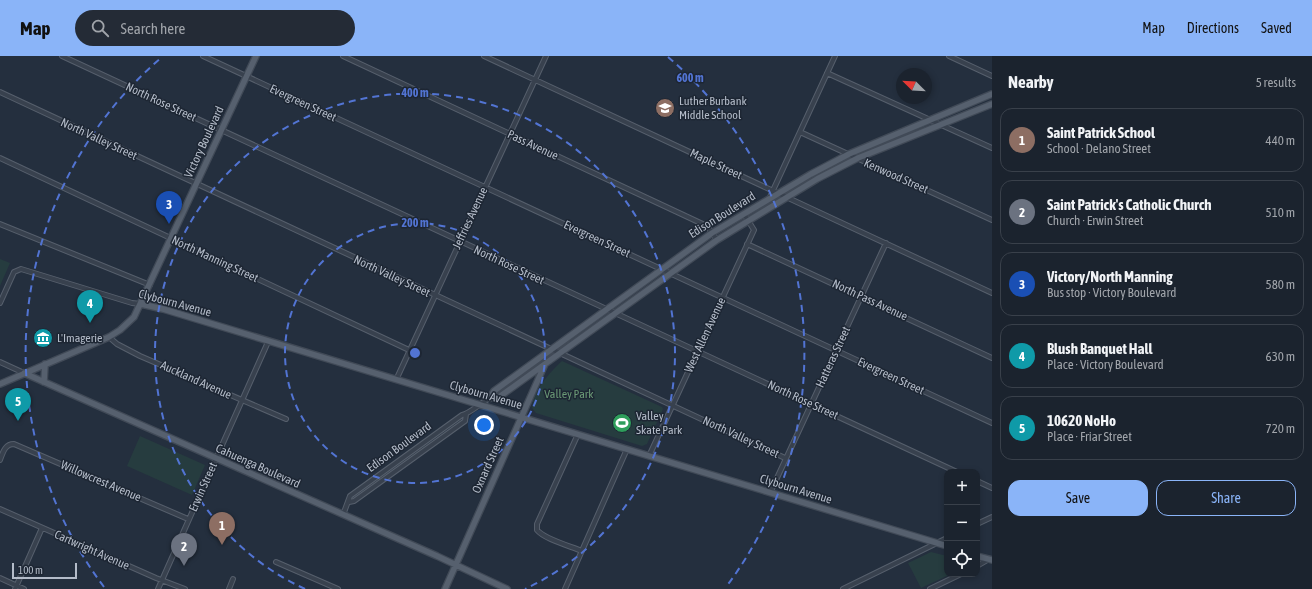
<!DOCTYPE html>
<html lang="en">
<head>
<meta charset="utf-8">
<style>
  body { margin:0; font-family:"Asap Condensed",sans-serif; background:#242b36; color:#f1f3f6 }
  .controls { position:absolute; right:12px; bottom:12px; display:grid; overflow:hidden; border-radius:8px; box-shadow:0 2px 6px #0003 }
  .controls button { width:36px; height:36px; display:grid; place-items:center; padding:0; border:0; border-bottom:1px solid #39404a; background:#1b232e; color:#f1f3f6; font:20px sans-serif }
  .compass { position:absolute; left:896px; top:12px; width:36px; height:36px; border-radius:50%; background:#1b232e; box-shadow:0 2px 6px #0003; rotate:294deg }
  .scale { position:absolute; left:12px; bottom:10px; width:65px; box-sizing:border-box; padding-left:4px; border:2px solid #b4bcc9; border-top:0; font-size:11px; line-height:14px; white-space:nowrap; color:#b4bcc9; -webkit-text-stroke:3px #1d2633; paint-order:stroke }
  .you { position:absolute; left:484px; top:369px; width:14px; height:14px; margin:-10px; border:3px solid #fff; border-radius:50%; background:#1a73e8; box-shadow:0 0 0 6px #1a73e833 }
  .badge { display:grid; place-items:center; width:26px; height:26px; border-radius:50%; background:#8ab4f8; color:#fff; font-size:13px; font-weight:700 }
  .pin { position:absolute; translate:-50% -33px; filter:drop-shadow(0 1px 2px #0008) }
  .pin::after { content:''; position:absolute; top:21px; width:14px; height:12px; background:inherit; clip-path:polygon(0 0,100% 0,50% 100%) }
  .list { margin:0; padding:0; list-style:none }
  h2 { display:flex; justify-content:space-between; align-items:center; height:52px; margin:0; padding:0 16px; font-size:17px }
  h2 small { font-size:13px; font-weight:400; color:#a0a4aa }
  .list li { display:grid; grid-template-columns:26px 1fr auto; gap:12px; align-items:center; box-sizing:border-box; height:64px; margin:0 8px 8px; padding:0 8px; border:1px solid #39404a; border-radius:12px }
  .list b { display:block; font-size:15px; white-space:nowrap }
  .list p { margin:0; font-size:13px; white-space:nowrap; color:#a0a4aa }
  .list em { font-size:13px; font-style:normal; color:#a0a4aa }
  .actions { display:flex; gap:8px; padding:12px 16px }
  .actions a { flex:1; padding:9px 0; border:1px solid #8ab4f8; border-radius:12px; text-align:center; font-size:14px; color:#8ab4f8 }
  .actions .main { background:#8ab4f8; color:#111 }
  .icon { flex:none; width:22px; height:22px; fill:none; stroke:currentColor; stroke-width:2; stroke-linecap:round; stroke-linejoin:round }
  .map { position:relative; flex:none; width:992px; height:533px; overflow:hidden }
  header { display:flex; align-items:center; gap:24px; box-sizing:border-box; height:56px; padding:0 20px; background:#8ab4f8; color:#111 }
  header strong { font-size:19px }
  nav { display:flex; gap:22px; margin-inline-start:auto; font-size:14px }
  .search { width:280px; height:36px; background:#242b36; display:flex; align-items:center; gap:10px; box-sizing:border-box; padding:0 14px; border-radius:22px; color:#a0a4aa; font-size:15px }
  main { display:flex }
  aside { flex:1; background:#1b232e }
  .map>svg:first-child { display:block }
  .green { fill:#263c3f }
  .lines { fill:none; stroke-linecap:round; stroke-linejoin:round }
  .minor-casing { stroke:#565f6c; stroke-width:6 }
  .major-casing { stroke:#414a57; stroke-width:8 }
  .minor { stroke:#38414e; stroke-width:4 }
  .major { stroke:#56606e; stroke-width:5.5 }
  .ring { fill:none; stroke:#5274d3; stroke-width:2; stroke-dasharray:7 5 }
  .labels { text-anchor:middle; stroke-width:3; stroke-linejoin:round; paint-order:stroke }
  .poi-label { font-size:12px; fill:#b4bcc9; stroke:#1d2633; text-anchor:start }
  .street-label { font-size:12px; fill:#b4bcc9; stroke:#1d2633 }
  .park-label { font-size:12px; fill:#6b9a76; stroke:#1d2633 }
  .centre { fill:#5274d3; stroke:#1d2633; stroke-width:2 }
  .ring-label { font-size:12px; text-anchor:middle; font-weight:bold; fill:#5274d3; stroke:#1d2633; stroke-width:3; stroke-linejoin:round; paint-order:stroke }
</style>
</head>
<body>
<header>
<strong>Map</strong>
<div class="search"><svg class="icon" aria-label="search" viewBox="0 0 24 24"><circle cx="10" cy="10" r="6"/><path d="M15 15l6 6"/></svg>Search here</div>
<nav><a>Map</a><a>Directions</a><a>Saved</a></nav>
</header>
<main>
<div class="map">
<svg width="992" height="533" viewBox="0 0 992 533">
  <rect width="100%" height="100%" fill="#242f3e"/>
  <path class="green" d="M0,203L10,207L0,230Z
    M562,305L662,351L663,353L647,388L642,390L536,357L532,352C534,334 549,317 562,305Z
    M140,380L205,409L192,439L127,410Z
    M931,496L947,500V518H951L921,532L908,507Z"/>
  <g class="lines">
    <defs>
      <path id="minor" d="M62,0L957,416
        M203,0L992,367
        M343,0L707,170L717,184
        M484,0L992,237
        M949,0L992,20
        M827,17L992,92
        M0,36L785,402
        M800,76L992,164
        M0,102L409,294
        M769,143L835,0
        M0,168L150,229
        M747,188L992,302
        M0,247L14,216L21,213L132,247L141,248
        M109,281L117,288L140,300L286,363
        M0,306L24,317
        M396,324L546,0
        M578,378L537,468V474C544,483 570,490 582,495
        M649,400L754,174L744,158
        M0,404C3,396 5,388 14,388L188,463
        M977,425L992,432
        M770,437L886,187
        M349,446L354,445L465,365L466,358
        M0,453L156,522L185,533
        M343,459L350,440L462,359C469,358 482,346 490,342
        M977,468L992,461
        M276,506L338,533
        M977,510L989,503
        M0,522L24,533
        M15,533L42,472
        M158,533L268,286
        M229,533L233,523
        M565,533L627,393
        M843,533L947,482
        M930,533L961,518"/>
      <path id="major" d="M141,248L163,253L947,490
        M24,317L437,500L507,533
        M44,326L45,308
        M0,328L109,281L120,274L134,261L256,0
        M490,342L494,335L712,177L811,118L849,98L992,38
        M490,342L499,341L717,184L817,123L858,102L992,48
        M977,500L992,504
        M445,533L545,308"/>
    </defs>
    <use href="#minor" class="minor-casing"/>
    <use href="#major" class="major-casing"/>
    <use href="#minor" class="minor"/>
    <use href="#major" class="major"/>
  </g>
  <g class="ring">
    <circle cx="415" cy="297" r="130"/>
    <path d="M305 533A260 260 0 1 1 525 533"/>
    <path d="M104 531A389 389 0 0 1 162 1M668 1A389 389 0 0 1 726 531"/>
  </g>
  <defs>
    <symbol id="school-disc" viewBox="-11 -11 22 22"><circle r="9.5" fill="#8d6e63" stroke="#1d2633"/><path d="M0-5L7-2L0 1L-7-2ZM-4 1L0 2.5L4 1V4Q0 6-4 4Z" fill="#fff"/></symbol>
    <symbol id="museum-disc" viewBox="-11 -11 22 22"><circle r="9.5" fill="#0f9aa8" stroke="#1d2633"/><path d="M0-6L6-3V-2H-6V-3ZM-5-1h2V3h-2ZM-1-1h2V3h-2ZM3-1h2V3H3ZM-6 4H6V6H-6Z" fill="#fff"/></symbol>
    <symbol id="stadium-disc" viewBox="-11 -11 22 22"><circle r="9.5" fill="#2e9e5b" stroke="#1d2633"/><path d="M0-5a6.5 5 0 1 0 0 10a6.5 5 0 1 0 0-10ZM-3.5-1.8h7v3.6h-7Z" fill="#fff"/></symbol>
  </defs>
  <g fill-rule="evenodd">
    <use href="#school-disc" x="654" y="41" width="22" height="22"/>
    <use href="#museum-disc" x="32" y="271" width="22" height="22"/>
    <use href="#stadium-disc" x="611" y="356" width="22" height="22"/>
  </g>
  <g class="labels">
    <g class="poi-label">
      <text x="679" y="49">Luther Burbank<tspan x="679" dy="14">Middle School</tspan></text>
      <text x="57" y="286">L'Imagerie</text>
      <text x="636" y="364">Valley<tspan x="636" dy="14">Skate Park</tspan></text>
    </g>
    <g class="street-label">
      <text transform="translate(161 46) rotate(25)" y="4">North Rose Street</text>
      <text transform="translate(303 47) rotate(25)" y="4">Evergreen Street</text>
      <text transform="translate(99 83) rotate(25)" y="4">North Valley Street</text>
      <text transform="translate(204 86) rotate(-65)" y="4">Victory Boulevard</text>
      <text transform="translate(533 89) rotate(25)" y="4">Pass Avenue</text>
      <text transform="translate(716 108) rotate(25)" y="4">Maple Street</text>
      <text transform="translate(896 120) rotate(24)" y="4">Kenwood Street</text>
      <text transform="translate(722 159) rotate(-32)" y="4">Edison Boulevard</text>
      <text transform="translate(470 162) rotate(-65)" y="4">Jeffries Avenue</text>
      <text transform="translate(597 183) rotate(25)" y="4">Evergreen Street</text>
      <text transform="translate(215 203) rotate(25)" y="4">North Manning Street</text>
      <text transform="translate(509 209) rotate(25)" y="4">North Rose Street</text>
      <text transform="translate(392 220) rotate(25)" y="4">North Valley Street</text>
      <text transform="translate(870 244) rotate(25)" y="4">North Pass Avenue</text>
      <text transform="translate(175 247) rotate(15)" y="4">Clybourn Avenue</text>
      <text transform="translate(705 279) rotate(-65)" y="4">West Allen Avenue</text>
      <text transform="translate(833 301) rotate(-65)" y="4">Hatteras Street</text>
      <text transform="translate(891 320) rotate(25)" y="4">Evergreen Street</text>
      <text transform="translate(196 324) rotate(24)" y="4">Auckland Avenue</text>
      <text transform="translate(486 339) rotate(16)" y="4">Clybourn Avenue</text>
      <text transform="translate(803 344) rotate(25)" y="4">North Rose Street</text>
      <text transform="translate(741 381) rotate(25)" y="4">North Valley Street</text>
      <text transform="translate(399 391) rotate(-36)" y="4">Edison Boulevard</text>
      <text transform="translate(488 409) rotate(-66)" y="4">Oxnard Street</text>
      <text transform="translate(258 410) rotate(24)" y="4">Cahuenga Boulevard</text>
      <text transform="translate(101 425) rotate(23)" y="4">Willowcrest Avenue</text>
      <text transform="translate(203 431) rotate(-66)" y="4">Erwin Street</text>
      <text transform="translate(796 433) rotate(17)" y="4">Clybourn Avenue</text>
      <text transform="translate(92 494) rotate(24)" y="4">Cartwright Avenue</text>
    </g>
    <g class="park-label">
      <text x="569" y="342">Valley Park</text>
    </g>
  </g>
  <circle cx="415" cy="297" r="6" class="centre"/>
  <g class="ring-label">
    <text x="690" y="26">600 m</text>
    <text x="415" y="41">400 m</text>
    <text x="415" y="171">200 m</text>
  </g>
</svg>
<div class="controls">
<button>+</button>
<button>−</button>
<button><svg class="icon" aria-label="locate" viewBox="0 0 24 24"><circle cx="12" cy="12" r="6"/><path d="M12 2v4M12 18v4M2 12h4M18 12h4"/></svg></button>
</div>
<svg class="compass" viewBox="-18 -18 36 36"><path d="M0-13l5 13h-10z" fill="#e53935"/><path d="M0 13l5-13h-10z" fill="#a0a4aa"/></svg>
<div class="scale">100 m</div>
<div class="you"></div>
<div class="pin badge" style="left:222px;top:489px;background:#8d6e63">1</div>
<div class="pin badge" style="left:184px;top:510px;background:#6b7280">2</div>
<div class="pin badge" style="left:169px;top:168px;background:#1a4fb4">3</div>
<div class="pin badge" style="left:90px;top:267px;background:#0f9aa8">4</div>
<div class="pin badge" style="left:18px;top:365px;background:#0f9aa8">5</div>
</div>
<aside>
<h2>Nearby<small>5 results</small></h2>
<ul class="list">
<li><span class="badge" style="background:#8d6e63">1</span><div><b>Saint Patrick School</b><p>School · Delano Street</p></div><em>440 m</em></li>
<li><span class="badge" style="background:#6b7280">2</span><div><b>Saint Patrick's Catholic Church</b><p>Church · Erwin Street</p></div><em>510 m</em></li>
<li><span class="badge" style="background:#1a4fb4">3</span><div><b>Victory/North Manning</b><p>Bus stop · Victory Boulevard</p></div><em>580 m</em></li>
<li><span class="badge" style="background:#0f9aa8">4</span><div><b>Blush Banquet Hall</b><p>Place · Victory Boulevard</p></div><em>630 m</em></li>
<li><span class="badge" style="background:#0f9aa8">5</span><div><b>10620 NoHo</b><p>Place · Friar Street</p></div><em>720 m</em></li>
</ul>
<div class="actions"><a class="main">Save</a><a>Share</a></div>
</aside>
</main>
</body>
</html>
